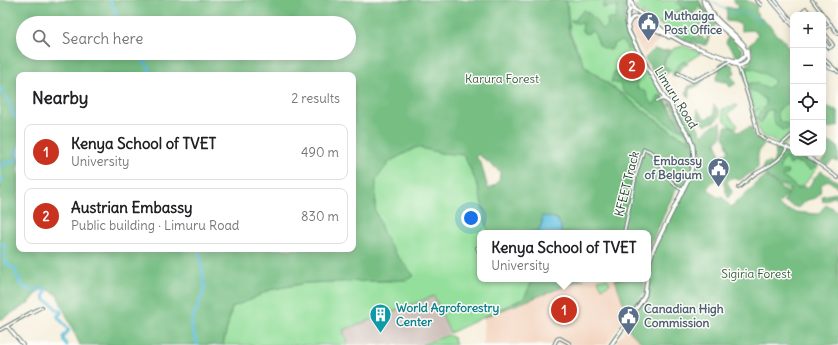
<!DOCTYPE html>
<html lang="en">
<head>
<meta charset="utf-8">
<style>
  body { margin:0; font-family:Delius,sans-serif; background:#f2f2f2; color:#202124 }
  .controls { position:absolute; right:12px; top:12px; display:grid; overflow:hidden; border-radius:8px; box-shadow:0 2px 10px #0003 }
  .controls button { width:36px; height:36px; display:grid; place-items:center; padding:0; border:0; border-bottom:1px solid #e0e0e0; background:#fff; color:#202124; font:20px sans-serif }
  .you { position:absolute; left:471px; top:218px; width:14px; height:14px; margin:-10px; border:3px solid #fff; border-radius:50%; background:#1a73e8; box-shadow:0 0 0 6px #1a73e833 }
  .badge { display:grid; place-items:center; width:26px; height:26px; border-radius:50%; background:#c8321e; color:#fff; font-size:13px; font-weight:700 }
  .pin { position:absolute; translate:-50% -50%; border:2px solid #fff; box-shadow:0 1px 4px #0006 }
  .popup { position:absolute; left:477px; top:230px; width:174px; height:52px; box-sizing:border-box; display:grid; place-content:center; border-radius:8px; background:#fff; filter:drop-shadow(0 1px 3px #0005); font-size:13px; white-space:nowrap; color:#757577 }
  .popup b { font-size:15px; color:#202124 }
  .popup::after { content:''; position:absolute; left:50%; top:100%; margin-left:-8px; border:8px solid transparent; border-top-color:#fff }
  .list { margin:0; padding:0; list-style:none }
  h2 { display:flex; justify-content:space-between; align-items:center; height:52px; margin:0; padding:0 16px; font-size:17px }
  h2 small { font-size:13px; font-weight:400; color:#757577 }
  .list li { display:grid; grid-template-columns:26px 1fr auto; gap:12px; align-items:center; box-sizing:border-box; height:56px; margin:0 8px 8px; padding:0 8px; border:1px solid #e0e0e0; border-radius:8px }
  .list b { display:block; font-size:15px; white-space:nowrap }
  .list p { margin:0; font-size:13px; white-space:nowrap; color:#757577 }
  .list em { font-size:13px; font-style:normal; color:#757577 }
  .icon { flex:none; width:22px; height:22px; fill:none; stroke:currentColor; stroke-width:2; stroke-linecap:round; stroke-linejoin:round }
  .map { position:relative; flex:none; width:838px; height:345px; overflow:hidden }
  .search { position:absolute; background:#fff; box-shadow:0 2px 10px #0003; left:16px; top:16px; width:340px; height:44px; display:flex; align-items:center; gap:10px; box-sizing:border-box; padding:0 14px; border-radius:22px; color:#757577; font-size:15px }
  .panel { position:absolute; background:#fff; box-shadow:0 2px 10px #0003; left:16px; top:72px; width:340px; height:180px; border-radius:8px }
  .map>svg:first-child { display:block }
  .built { fill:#f3d4bf }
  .industrial { fill:#cfc0bb }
  .green { fill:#94df9b; stroke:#5a8e68 }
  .forest { fill:#77be83; stroke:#4b7e5c; fill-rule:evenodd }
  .water { fill:#60bfde; stroke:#407e89 }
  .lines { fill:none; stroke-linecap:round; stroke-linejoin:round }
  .stream { stroke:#60bfde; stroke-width:1 }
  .river { stroke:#60bfde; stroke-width:3 }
  .minor-casing { stroke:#6a7b6f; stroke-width:4 }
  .major-casing { stroke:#6a7b6f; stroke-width:5 }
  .minor { stroke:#fff; stroke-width:2 }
  .major { stroke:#fff; stroke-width:3 }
  .labels { text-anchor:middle; stroke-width:3; stroke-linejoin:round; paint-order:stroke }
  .service-label { font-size:12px; font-weight:bold; fill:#4e5e75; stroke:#fdfcf7; text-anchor:start }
  .park-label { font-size:12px; fill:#365d49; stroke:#fdfcf7 }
  .street-label { font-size:12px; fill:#1f3d34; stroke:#fdfcf7 }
  .culture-label { font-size:12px; font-weight:bold; fill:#0d838f; stroke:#fdfcf7; text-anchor:start }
</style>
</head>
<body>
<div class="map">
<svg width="838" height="345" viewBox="0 0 838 345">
  <rect width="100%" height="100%" fill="#fdfcf7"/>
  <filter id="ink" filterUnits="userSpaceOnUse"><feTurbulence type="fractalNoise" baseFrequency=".025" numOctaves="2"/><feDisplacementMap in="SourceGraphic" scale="8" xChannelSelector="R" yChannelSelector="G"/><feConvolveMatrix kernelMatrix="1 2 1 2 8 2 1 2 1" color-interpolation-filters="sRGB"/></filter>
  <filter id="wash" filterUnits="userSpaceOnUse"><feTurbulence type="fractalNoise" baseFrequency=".012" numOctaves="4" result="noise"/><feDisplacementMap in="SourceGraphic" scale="16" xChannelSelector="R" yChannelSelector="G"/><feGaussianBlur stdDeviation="0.9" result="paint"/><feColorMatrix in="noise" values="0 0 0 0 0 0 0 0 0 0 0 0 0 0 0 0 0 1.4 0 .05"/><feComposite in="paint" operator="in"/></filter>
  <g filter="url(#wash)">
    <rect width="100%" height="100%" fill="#f6efdd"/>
    <path class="built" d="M635,18H638L663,36L644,55L631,32L630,25L631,21Z
      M584,279H615L625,308L628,313L606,345H483L484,317Z
      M626,328L643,344V345H615Z"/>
    <path class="industrial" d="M435,296L450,333L419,345H348L343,330Z"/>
    <path class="green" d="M567,0H626L627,6L626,25L641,61L650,77L661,92L690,141L673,132L585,66L570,33Z
      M646,0H661L662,1L674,0L682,8L658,24L637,10L634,7Z
      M683,9L694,14L702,20L692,44L671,33L659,24Z
      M683,46L701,53L681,66L675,74L664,65L666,58L673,49Z
      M766,59L793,89V136L783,146L760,134L754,113L760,107L754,112L743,70Z
      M734,105L738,106L733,111L731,110L728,114L738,126L736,128C733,126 729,125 727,123C723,120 723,114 722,109L727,108Z
      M417,147L441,153L464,155L478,186L482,202L503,177L584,233H480V279H486V280L489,281L490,279H556L524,298L450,333L434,296L343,330L348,345H223L232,307L252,299L269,290L306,283L353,281H392L414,276L395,253L384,235L375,210L376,179L390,161Z
      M788,150L793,152V153L805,157L818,167L804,185C799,186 797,189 790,189L789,191L764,172L780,160Z
      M600,279H608L610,284L602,288L598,280Z
      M448,335L453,337L456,345H421Z"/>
    <path class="forest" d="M0,0H566L569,33L585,67L673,133L691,142L668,99L677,108L690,113L702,135L709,128L721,122L722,136L716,142L723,164V172L707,188L717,197H722L731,207L765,176L788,193L778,205C789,213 804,213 818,214L826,205L833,208L838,212V345H645C640,340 630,334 628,327C625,318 641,303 645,295C649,286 648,269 650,258L684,187L678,188L675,190L648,251V233H561V226L558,220L555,218L542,216V223L537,232H532V233H488L478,186L464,155L441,153L417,147L390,161L376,180L375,210L384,235L395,253L414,276L406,280L306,283L269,290L252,299L232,307L223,345H80L57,295L49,290H40L29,303L0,320ZM289,20H293L295,22L299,21L302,23H349V53H23V23H287ZM19,75H353V249H19ZM478,154C482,157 485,160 489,163C493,166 497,168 500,172C500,182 497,185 488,189L481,163L476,157Z
      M607,0H625L624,25L633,49L627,50L626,45L621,41L614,44L611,50C593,46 602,42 592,31L586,34L582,31L583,23H574L570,20H576L578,16L584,10C593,15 596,21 602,30L608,26L607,19H615L617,12V6L606,7L603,8V4Z
      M676,0H699L702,5L694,13L683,8Z
      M733,0H746L757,5L756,11L758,16L764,21L772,28L776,35C784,37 787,46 791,53H793V103L785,104L777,112L780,122L788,124L793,129L782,130C774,123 772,121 773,110H767L761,123L756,118L766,105V100L756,92L749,91V83H756L768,89L775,81C766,74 760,71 749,68L746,74L743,68L750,62L753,52L749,45L754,41L758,34L752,30L741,31V25L735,22L726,21L727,15L726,7L735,9L739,7Z
      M703,6L714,18L716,25C710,30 710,38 706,45C700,45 694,41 688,43L684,39L686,35L691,38H697L700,34L704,40H707L708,28L711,21L706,18L704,11L700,10Z
      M728,37L733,40L741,48L743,54L737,58L733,51L726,43Z
      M654,49L661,51L670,50L665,58L663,65L671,71L659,78L653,72L645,58Z
      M684,61L688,64L683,66L675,76L672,75C675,68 678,65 684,61Z
      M724,62L732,65L735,73L730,74L736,83L730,87L727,81L724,82L716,80L719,72L720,64Z
      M620,68L624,78L635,76L638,81L637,88L646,92C647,98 649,101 654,105L657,96H662L679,125L684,131L668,124L635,99L624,93L620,84L611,82L614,72Z
      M697,77L704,80C700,85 696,87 689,89V97L686,92L689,86L696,84Z
      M714,105L719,111L720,116L715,121L706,125L699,121L697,109L705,119L714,115Z
      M823,105L838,111V126L827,129L826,125L823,127Z
      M732,126L738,132L751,127L754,137L765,143C756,152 758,156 758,168L740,180L731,178L727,182L732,192L728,198L723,182L728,171L722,155L729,152L724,136L725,127Z
      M823,138L830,143L834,144L838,147V162L833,160L827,165L821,161L828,156L823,152Z
      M776,148L792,153L817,164L816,167L810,170L800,163L794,162L790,165L786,159L783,160L780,166V169L782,171H788L787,175H782L783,178L787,179L798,189L801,187H809L814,178L821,171L838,182V188L828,180L821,185L820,193L816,198L807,200L799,208L793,206L784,201L789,193L790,187L786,185H779L764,174L763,171L764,164L769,162L770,164L773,163L776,153L775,150Z
      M838,192V197H832L826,201H825L823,202L822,196L832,194Z
      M533,279H584L484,317L524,298Z
      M615,279H645L644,292L629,316L625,308Z"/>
    <path class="water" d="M542,216L555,218L558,221L561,226V233H532L534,230L537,232L538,231L542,223Z"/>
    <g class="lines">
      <path class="stream" d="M706,0L716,4L727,11L736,13H747C752,18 759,19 764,23"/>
      <path class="river" d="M110,0L120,23
        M136,53L148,66L151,75
        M0,88C8,98 9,102 13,113C14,116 17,118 19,121
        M0,166L3,165L7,162H14L17,159L16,154V150L19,147
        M0,177L2,178V182L0,184
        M0,243L4,245L6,250L3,256L7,264L16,270V275L21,280L19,283C25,287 28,291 35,290C40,289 41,288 46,289V291L44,295L45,300L52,304L57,310L61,311V313L58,315V317L69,330L68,331L63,337L64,341L67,345
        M198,345L192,329V320L205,289L199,249"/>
    </g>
  </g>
  <g filter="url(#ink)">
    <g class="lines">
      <defs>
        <path id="minor" d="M756,0L761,5
          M771,0L793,26
          M775,0L793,22
          M812,0L838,34
          M799,15L806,9L807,10L811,15
          M823,30L831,24
          M823,31L833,45L831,47L829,48L823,40
          M823,58L838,72
          M823,63L829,68L834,70
          M738,66L750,102L758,134L765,139L793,150
          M678,73L693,81L715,71L730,61
          M657,101L662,99L665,100
          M781,145L793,134
          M800,153L812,159L838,178
          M738,188C744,184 749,178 755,174C767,166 782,162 787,147
          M624,233L636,175L644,149C656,151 662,169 668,178C672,183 677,187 683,190
          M480,246L477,248L480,253
          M7,326L23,345
          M0,330L30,313L42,307
          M554,345L557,339L560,338L569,343L570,345"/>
        <path id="major" d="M629,0V10
          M631,0L634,9
          M703,0C708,22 731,32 745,49C747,57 742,58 737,62
          M706,2C713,21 732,30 744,45
          M628,25C634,7 647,23 655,29C660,32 665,34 669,37
          M732,62L739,66L742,65
          M742,65L746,63L748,59L747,50
          M648,268L653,250L689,178L694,160L693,146L689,135L680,123L674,112L670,103L666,100L648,69L629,32L627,23L628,13L631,9H634L654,23L666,33L684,43L720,56L732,60L738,61
          M611,345L641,302L645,295L647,279"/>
      </defs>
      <use href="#minor" class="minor-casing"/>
      <use href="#major" class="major-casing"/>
      <use href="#minor" class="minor"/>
      <use href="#major" class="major"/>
    </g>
  </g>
  <defs>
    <symbol id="civic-pin" viewBox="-11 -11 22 30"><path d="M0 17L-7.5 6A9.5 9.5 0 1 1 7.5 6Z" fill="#5c6f8a" stroke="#fdfcf7"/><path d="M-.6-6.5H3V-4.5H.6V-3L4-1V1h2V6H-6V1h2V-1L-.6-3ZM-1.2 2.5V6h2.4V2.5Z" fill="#fff"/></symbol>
    <symbol id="building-pin" viewBox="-11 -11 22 30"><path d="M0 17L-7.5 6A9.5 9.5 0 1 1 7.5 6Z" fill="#0f9aa8" stroke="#fdfcf7"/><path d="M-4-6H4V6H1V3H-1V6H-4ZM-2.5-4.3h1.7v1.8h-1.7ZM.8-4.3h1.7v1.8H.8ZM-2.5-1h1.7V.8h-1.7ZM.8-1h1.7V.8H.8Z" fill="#fff"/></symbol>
  </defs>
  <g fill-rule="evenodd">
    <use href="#civic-pin" x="636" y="10" width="25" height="34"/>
    <use href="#civic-pin" x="706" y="156" width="25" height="34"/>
    <use href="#building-pin" x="368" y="302" width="25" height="34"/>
    <use href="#civic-pin" x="616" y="304" width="25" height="34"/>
  </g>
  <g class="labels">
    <g class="service-label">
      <text x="664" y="20">Muthaiga<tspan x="664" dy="14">Post Office</tspan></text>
      <text x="702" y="165" text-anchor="end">Embassy<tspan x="702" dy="14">of Belgium</tspan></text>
      <text x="644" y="313">Canadian High<tspan x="644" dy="14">Commission</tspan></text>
    </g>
    <g class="park-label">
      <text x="502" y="83">Karura Forest</text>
      <text x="756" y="278">Sigiria Forest</text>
    </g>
    <g class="street-label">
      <text transform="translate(676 98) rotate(58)" y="4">Limuru Road</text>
      <text transform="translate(627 184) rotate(-76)" y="4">KFEET Track</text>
    </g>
    <g class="culture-label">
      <text x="396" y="312">World Agroforestry<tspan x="396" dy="14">Center</tspan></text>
    </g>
  </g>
</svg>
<div class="controls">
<button>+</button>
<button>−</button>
<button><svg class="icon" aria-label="locate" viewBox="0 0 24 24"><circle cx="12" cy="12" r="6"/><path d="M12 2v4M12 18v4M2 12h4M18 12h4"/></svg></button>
<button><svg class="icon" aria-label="layers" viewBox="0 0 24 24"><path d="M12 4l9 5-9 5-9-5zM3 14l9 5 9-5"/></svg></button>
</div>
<div class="you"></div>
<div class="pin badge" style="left:564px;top:310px">1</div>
<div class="popup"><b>Kenya School of TVET</b>University</div>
<div class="pin badge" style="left:632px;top:66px">2</div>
<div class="search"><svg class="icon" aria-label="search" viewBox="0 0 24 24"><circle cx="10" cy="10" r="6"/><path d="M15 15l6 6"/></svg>Search here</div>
<section class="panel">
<h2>Nearby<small>2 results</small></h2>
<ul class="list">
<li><span class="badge">1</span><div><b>Kenya School of TVET</b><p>University</p></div><em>490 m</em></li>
<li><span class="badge">2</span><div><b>Austrian Embassy</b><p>Public building · Limuru Road</p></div><em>830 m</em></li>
</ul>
</section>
</div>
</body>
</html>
